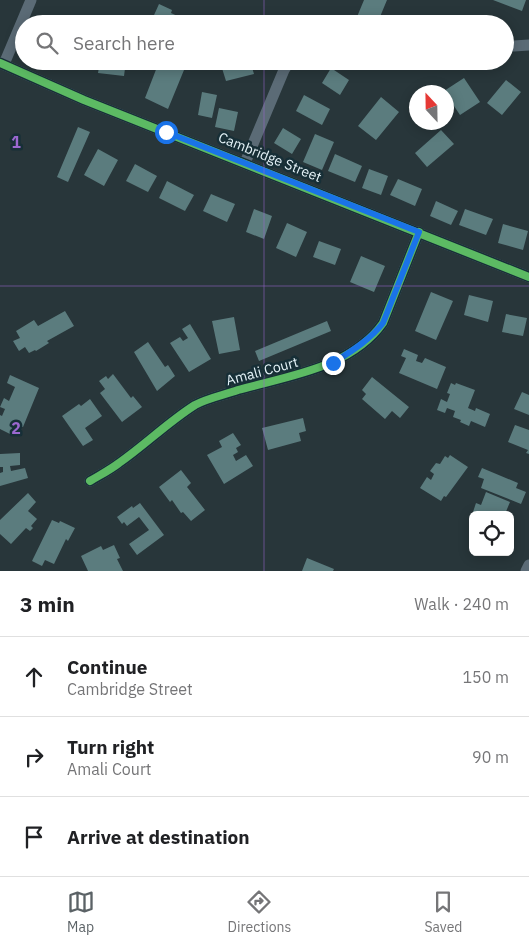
<!DOCTYPE html>
<html lang="en">
<head>
<meta charset="utf-8">
<style>
  body { margin:0; font-family:"IBM Plex Sans",sans-serif; background:#f2f2f2; color:#202124 }
  .controls { position:absolute; right:15px; bottom:15px; display:grid; overflow:hidden; border-radius:8px; box-shadow:0 2px 12px #0003 }
  .controls button { width:45px; height:45px; display:grid; place-items:center; padding:0; border:0; border-bottom:1px solid #e0e0e0; background:#fff; color:#202124; font:25px sans-serif }
  .compass { position:absolute; left:409px; top:85px; width:45px; height:45px; border-radius:50%; background:#fff; box-shadow:0 2px 12px #0003; rotate:338deg }
  .stop { position:absolute; width:15px; height:15px; margin:-11px; border:4px solid #1a73e8; border-radius:50%; background:#fff }
  .stop.end { background:#1a73e8; border-color:#fff; box-shadow:0 1px 5px #0008 }
  .list { margin:0; padding:0; list-style:none }
  h2 { display:flex; justify-content:space-between; align-items:center; height:65px; margin:0; padding:0 20px; font-size:21px }
  h2 small { font-size:16px; font-weight:400; color:#757577 }
  .list li { display:grid; grid-template-columns:32px 1fr auto; gap:15px; align-items:center; box-sizing:border-box; height:80px; padding:0 20px; border-top:1px solid #e0e0e0 }
  .list b { display:block; font-size:19px; white-space:nowrap }
  .list p { margin:0; font-size:16px; white-space:nowrap; color:#757577 }
  .list em { font-size:16px; font-style:normal; color:#757577 }
  .icon { flex:none; width:28px; height:28px; fill:none; stroke:currentColor; stroke-width:2; stroke-linecap:round; stroke-linejoin:round }
  .map { position:relative; flex:none; width:529px; height:571px; overflow:hidden }
  .search { position:absolute; background:#fff; box-shadow:0 2px 12px #0003; left:15px; right:15px; top:15px; height:55px; display:flex; align-items:center; gap:12px; box-sizing:border-box; padding:0 18px; border-radius:28px; color:#757577; font-size:19px }
  .sheet { height:305px; background:#fff }
  nav { display:flex; justify-content:space-around; align-items:center; box-sizing:border-box; height:70px; border-top:1px solid #e0e0e0; background:#fff; font-size:14px; color:#757577 }
  nav a { display:grid; justify-items:center; gap:2px }
  nav .on { color:#5b6266 }
  .map>svg:first-child { display:block }
  .building { fill:#5b7c7e }
  .lines { fill:none; stroke-linecap:round; stroke-linejoin:round }
  .street { stroke:#5b6b76; stroke-width:11 }
  .cycleway-casing { stroke:#172f37; stroke-width:11 }
  .cycleway { stroke:#5cba63; stroke-width:8 }
  .route { stroke:#1a73e8; stroke-width:6 }
  .grid { fill:none; stroke:#9b68d0; stroke-width:1; stroke-opacity:0.55 }
  .labels { text-anchor:middle; stroke-width:5; stroke-linejoin:round; paint-order:stroke }
  .street-label { font-size:14px; fill:#e5f3f8; stroke:#172f37 }
  .grid-label { font-size:16px; text-anchor:middle; font-weight:bold; fill:#9b68d0; stroke:#172f37; stroke-width:5; stroke-linejoin:round; paint-order:stroke }
</style>
</head>
<body>
<div class="map">
<svg width="529" height="571" viewBox="0 0 529 571">
  <rect width="100%" height="100%" fill="#28363a"/>
  <path class="building" d="M364,0H387L377,24H354Z
    M493,0H526L522,11Z
    M159,4L172,10L171,13L186,20L185,24H150Z
    M250,16L265,24H246Z
    M472,20V24H446L445,22Z
    M100,61H126L124,76L98,73Z
    M236,61H250L254,74L226,81L221,65Z
    M166,63L184,70L168,109L145,98L157,67L163,70Z
    M331,68L349,80L340,95L322,83Z
    M464,78L480,102L460,115L444,91Z
    M506,80L521,92L502,115L487,103Z
    M202,92L217,95L212,118L198,115Z
    M304,95L330,109L322,125L296,111Z
    M381,97L399,112L376,140L358,126Z
    M219,108L238,112L234,131L215,127Z
    M78,127L90,132L68,182L57,177Z
    M283,128L301,139L292,154L274,143Z
    M441,130L454,144L427,167L415,153Z
    M315,134L334,142L322,170L303,162Z
    M98,149L118,160L104,186L84,175Z
    M335,154L362,166L355,182L328,171Z
    M135,164L157,176L148,192L126,181Z
    M369,169L388,176L381,195L362,188Z
    M398,179L422,189L415,206L390,195Z
    M167,181L194,195L185,211L159,198Z
    M211,194L235,204L227,222L203,211Z
    M436,201L458,211L451,225L430,216Z
    M254,209L272,216L264,239L246,232Z
    M465,209L493,219L486,235L459,225Z
    M287,223L307,232L296,257L276,248Z
    M503,224L528,231L523,250L498,243Z
    M319,241L341,249L335,265L313,257Z
    M361,256L385,266L374,292L350,282Z
    M431,292L453,301L436,340L415,331Z
    M469,295L493,301L488,322L464,315Z
    M65,311L74,326L47,341L49,343L36,351L35,350L29,353L25,347L19,351L13,341L20,338L16,331L34,320L38,326Z
    M506,314L527,318L523,336L502,332Z
    M234,317L240,350L219,354L212,321Z
    M327,321L331,331L259,361L255,351Z
    M190,324L211,359L189,372L170,343L180,337L183,341L188,338L182,329Z
    M148,342L165,367L168,365L175,376L157,391L134,352Z
    M404,349L418,355L416,361L422,363L425,358L446,367L437,389L399,373L406,358L401,356Z
    M113,374L131,398L133,396L142,407L122,422L100,393L105,389L99,381L106,376L108,379Z
    M10,375L39,388L23,427L14,424L10,434L0,429V415L2,416L5,409L0,407L4,398L9,401L15,387L7,383Z
    M372,377L409,407L400,418L392,411L385,419L362,399L366,394L362,390Z
    M451,383L455,385L456,383L475,390L468,408L475,411L476,408L490,414L485,427L471,421L469,426L460,422L461,420L453,417L455,411L447,408L445,413L437,410L441,399L447,402L450,394L447,393Z
    M522,392L529,395V415L514,409Z
    M90,399L102,416L85,428L93,440L83,446L62,416L79,404L81,406Z
    M303,418L306,431L299,433L301,441L268,450L262,428Z
    M515,425L529,430V454L526,453L528,450L508,442Z
    M233,433L241,445L236,448L238,452L233,455L236,461L246,455L253,466L224,484L207,455L222,447L219,441Z
    M20,453V465L10,466L11,471L25,468L28,478L0,486V473L3,472V467H0V454Z
    M450,455L468,467L446,497L444,496L441,501L420,488L427,477L431,480L434,474L430,471L436,463L440,464L445,456L448,458Z
    M482,468L518,483L516,488L526,492L521,504L481,488L484,479L478,477Z
    M181,470L191,483L187,487L205,510L191,521L183,512L181,513L172,500L170,502L159,487Z
    M486,492L510,502L505,514L500,512L499,515H472L476,503L481,505Z
    M28,493L36,502L28,511L37,519L31,526L33,528L30,531L26,528L11,544L0,534V520Z
    M140,503L164,535L137,555L129,544L149,530L139,517L127,526L124,522L122,524L117,517L132,506L133,508Z
    M52,520L59,523L60,521L75,528L68,541L66,539L54,564L45,560L42,566L32,561Z
    M114,545L120,558L117,559L123,571H88L81,556L101,546L103,550Z
    M307,558L334,569L333,571H302Z"/>
  <g class="lines">
    <path class="street" d="M514,46L529,45
      M0,63L84,100L529,277
      M4,64L31,0
      M245,163L284,70L290,61
      M90,481C100,475 110,470 119,463C145,445 168,422 195,405C208,398 224,395 238,390C288,376 351,368 383,323L419,232
      M526,571L529,565"/>
    <defs>
      <path id="cycleway" d="M0,63L84,100L529,277
        M90,481C100,475 110,470 119,463C145,445 168,422 195,405C208,398 224,395 238,390C288,376 351,368 383,323L419,232"/>
    </defs>
    <use href="#cycleway" class="cycleway-casing"/>
    <use href="#cycleway" class="cycleway"/>
  </g>
  <g class="lines">
    <path class="route" d="M166,132L419,232L383,323C370,340 350,352 333,363"/>
  </g>
  <path class="grid" d="M264,0V24M264,61V571M0,286H529"/>
  <g class="labels">
    <g class="street-label">
      <text transform="translate(270 157) rotate(22)" y="5">Cambridge Street</text>
      <text transform="translate(262 371) rotate(-15)" y="5">Amali Court</text>
    </g>
  </g>
  <g class="grid-label">
    <text x="16" y="148">1</text>
    <text x="16" y="434">2</text>
  </g>
</svg>
<div class="controls">
<button><svg class="icon" aria-label="locate" viewBox="0 0 24 24"><circle cx="12" cy="12" r="6"/><path d="M12 2v4M12 18v4M2 12h4M18 12h4"/></svg></button>
</div>
<svg class="compass" viewBox="-18 -18 36 36"><path d="M0-13l5 13h-10z" fill="#e53935"/><path d="M0 13l5-13h-10z" fill="#757577"/></svg>
<div class="stop" style="left:166px;top:132px"></div>
<div class="stop end" style="left:333px;top:363px"></div>
<div class="search"><svg class="icon" aria-label="search" viewBox="0 0 24 24"><circle cx="10" cy="10" r="6"/><path d="M15 15l6 6"/></svg>Search here</div>
</div>
<section class="sheet">
<h2>3 min<small>Walk · 240 m</small></h2>
<ul class="list">
<li><svg class="icon" aria-label="ahead" viewBox="0 0 24 24"><path d="M12 20V5M6 11l6-6 6 6"/></svg><div><b>Continue</b><p>Cambridge Street</p></div><em>150 m</em></li>
<li><svg class="icon" aria-label="right" viewBox="0 0 24 24"><path d="M7 20v-9h11M14 6l5 5-5 5"/></svg><div><b>Turn right</b><p>Amali Court</p></div><em>90 m</em></li>
<li><svg class="icon" aria-label="arrive" viewBox="0 0 24 24"><path d="M6 21V4h12l-3 4 3 4H6"/></svg><div><b>Arrive at destination</b></div></li>
</ul>
</section>
<nav>
<a class="on"><svg class="icon" aria-label="map" viewBox="0 0 24 24"><path d="M3 6l6-2 6 2 6-2v14l-6 2-6-2-6 2zM9 4v14M15 6v14"/></svg>Map</a>
<a><svg class="icon" aria-label="directions" viewBox="0 0 24 24"><path d="M12 3l9 9-9 9-9-9zM9 14v-3h6M13 9l2 2-2 2"/></svg>Directions</a>
<a><svg class="icon" aria-label="saved" viewBox="0 0 24 24"><path d="M7 4h10v16l-5-4-5 4z"/></svg>Saved</a>
</nav>
</body>
</html>
